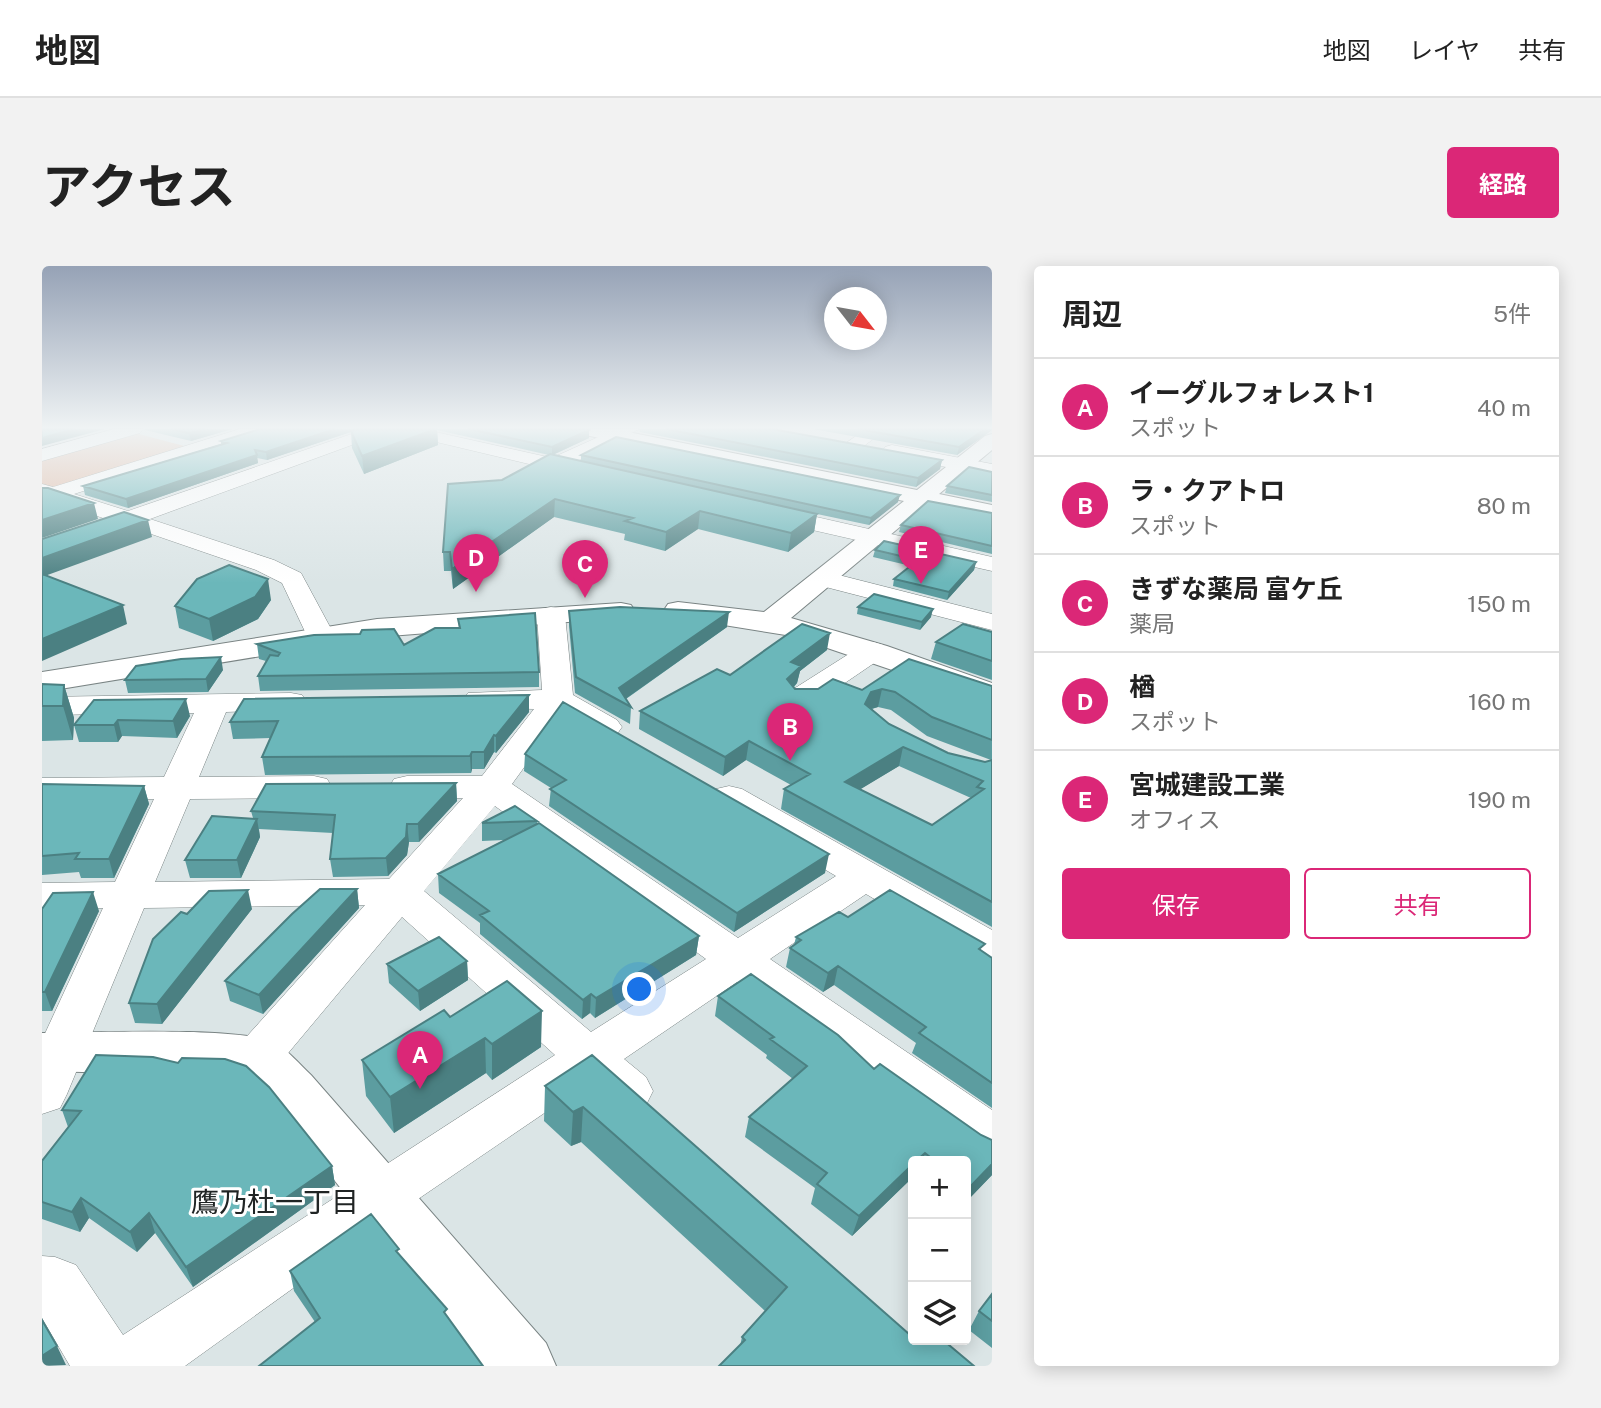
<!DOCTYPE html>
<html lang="ja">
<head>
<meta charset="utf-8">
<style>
  body { margin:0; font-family:"Public Sans","Noto Sans JP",sans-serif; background:#f2f2f2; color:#222 }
  .controls { position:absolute; right:21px; bottom:21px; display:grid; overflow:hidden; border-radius:7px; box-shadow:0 4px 18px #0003 }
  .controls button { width:63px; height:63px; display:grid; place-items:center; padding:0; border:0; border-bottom:2px solid #e0e0e0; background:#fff; color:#222; font:35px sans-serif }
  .compass { position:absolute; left:782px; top:21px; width:63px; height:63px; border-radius:50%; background:#fff; box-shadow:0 4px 18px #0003; rotate:121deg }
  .you { position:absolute; left:598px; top:724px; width:24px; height:24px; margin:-18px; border:5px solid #fff; border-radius:50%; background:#1a73e8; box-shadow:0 0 0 10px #1a73e833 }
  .badge { display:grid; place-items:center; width:46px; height:46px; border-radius:50%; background:#db2777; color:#fff; font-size:23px; font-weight:700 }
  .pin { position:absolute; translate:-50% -58px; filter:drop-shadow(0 2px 4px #0008) }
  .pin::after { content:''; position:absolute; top:37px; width:24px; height:21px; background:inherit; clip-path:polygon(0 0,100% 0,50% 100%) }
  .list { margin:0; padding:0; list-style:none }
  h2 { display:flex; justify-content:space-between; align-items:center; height:91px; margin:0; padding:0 28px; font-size:30px }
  h2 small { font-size:23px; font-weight:400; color:#767676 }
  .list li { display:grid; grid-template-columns:46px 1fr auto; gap:21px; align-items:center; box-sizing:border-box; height:98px; padding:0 28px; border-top:2px solid #e0e0e0 }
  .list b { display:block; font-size:26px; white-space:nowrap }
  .list p { margin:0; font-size:23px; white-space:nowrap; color:#767676 }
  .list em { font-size:23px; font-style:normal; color:#767676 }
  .actions { display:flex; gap:14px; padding:21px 28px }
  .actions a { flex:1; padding:16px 0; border:2px solid #db2777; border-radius:7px; text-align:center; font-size:24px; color:#db2777 }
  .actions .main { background:#db2777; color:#fff }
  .icon { flex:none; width:38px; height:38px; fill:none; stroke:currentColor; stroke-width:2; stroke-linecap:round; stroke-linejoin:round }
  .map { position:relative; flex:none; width:950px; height:1100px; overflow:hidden; border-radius:7px }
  header { display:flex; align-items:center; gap:42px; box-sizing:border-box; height:98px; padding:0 35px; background:#fff; border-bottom:2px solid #e0e0e0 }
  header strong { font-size:33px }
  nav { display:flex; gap:38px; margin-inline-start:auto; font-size:24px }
  .intro { display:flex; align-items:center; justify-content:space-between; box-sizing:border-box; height:168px; padding:0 42px }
  h1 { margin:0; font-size:49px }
  .button { padding:18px 32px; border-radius:7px; background:#db2777; color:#fff; font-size:24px; font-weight:700 }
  main { display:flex; gap:42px; padding:0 42px }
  aside { flex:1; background:#fff; border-radius:7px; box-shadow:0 4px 18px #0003 }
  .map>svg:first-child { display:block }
  .green { fill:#e2b7a0 }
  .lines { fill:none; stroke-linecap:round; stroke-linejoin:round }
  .street-casing { stroke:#7a8484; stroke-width:1 }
  .secondary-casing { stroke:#7a8484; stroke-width:2 }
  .street { fill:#fff; fill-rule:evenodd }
  .secondary { fill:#fff; fill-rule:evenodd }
  .wall { fill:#5c9da0; fill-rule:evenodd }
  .shaded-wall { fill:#4b8082 }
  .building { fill:#6bb7ba; stroke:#4b8082; stroke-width:2; fill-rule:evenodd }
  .labels { text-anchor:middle; stroke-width:6; stroke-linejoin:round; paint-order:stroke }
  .near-neighbourhood-label { font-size:28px; fill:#202424; stroke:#fff }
</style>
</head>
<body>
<header>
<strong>地図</strong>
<nav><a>地図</a><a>レイヤ</a><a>共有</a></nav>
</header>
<div class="intro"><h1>アクセス</h1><a class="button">経路</a></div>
<main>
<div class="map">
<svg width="950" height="1100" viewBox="0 0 950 1100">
  <rect width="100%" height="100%" fill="#dbe5e6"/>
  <path class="green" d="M93,167L146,181L28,219L9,221L0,218V193Z"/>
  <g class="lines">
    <defs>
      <path id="street" d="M72,163H101L98,167L0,195V183Z
        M198,163H225L222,167L32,228L86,245L324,163H380L510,192L574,163H597L532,197L553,202L556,206L546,212L348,165L108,253L232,294L259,307L294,372L290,378L280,380L270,378L266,372L240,317L214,304L86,260L0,290V275L64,253L10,235L0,236V218L11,221Z
        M824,163H845L819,182H805L803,178Z
        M850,179L950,198V210L843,189L840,185L843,181Z
        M726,240L950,291V305L718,252L715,247Z
        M781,305L950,348V364L772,318L768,313L772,308Z
        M509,341L519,343L523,349L531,429L575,454L580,461L575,468C554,473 538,460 520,449L470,518L696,672L794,610L674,539L669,531L674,523L687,520L700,523L950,664V698L935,694L824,628L728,693L950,844V894L932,887L695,716L582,793L604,811L611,825L604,839C574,849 566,837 545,818L357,946L143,1100H28L0,1052V990L13,991L34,999L81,1069L513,789L360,651L232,804L215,810L198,804L191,791L198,778L323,639L102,642L25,828L18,842L0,848V774L61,642L0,643V617L73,616L112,533L0,534V512L122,511L152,447L0,449V431L249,427L260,429L265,436L260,443L184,446L157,511L272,510L285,513L290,521L285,529L272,532L148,533L113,616L347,613L421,532H365L352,529L347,521L352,513L365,510H440L492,443L426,441L421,434L426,427L500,424L495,349L499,343ZM453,540L664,693L549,766L382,625Z
        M831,376L841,379L845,385L841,391L772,438L761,440L750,438L745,431L750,424L821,379Z"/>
      <path id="secondary" d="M534,163H571L875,224L943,170L950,168V184L897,228L950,239V253L884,239L749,352L845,380L950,417V438L750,370L626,350L622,344L626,338L636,336L722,346L862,235L543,169Z
        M579,337L589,339L593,345L589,351L335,371L0,426V406L335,353Z
        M0,767C44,767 201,760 233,777C246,784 258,799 269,809L504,1077L514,1100H439L233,839L202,810L0,805Z"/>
    </defs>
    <use href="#street" class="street-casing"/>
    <use href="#secondary" class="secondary-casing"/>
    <use href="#street" class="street"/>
    <use href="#secondary" class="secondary"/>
  </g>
  <path class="wall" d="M102,163H190L149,175L103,164Z
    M218,163H544L547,164V172L511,189L539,195V189L856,236L827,259L775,248L772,266L746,286L656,263L623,285L582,274L583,268L512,251L411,323L409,305H402L401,286L460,214L507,189L395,164L396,179L322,208L310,182L309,166L225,194L215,192L216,197L86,242L43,229L41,220L179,178V175Z
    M597,163H730L900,194L898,203L874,221L598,166Z
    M771,163H950V164L915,189Z
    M950,206V236L903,227L905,220Z
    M950,247V288L857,266L859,259Z
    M833,284L934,296L932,304L905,334L851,320L852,313L869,300L831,291Z
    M229,334L216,353L171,375L137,362L133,340Z
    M816,341L889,351L878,364L815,348Z
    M527,345L685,361L584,433L589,441L588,458L533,427L527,360Z
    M416,353L497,406V421L218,425L216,410L224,395L217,393L215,378L362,379L417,362Z
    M950,366V414L889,393L894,376Z
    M785,384L758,405L755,417L752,421L753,423L820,424L950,420V661L739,543L742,523L749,519L704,494L681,510L597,463L598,445L688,409ZM836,441L849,444L885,470L949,494L943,496L906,487L847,458L830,443ZM857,500L929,532L890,559L818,523Z
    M181,404L166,426L86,427L83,414Z
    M0,418L22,419L32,452L31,474L0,475Z
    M487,429V446L454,487L452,486L442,503H430L429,507L223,509L220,491L229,472L191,473L188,456Z
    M52,434L148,450L135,472L80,470L76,476H37L32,459Z
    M483,488L783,607L692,666L507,540L509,522L482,505Z
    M414,517L415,535L377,576H367L365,589L346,610L291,611L288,593L291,567L217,563L218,571L199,612H148L143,594L211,552L209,545Z
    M0,518L102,520L107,538L72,612H39L37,606L0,609Z
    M495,555V557L657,670L654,689L553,752L548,747L540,753L438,668V657L397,627L396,608L462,574L440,575V557Z
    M315,623L317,642L221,748L188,735L183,715Z
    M0,643L57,645L10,745H0Z
    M210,643L120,758L93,757L87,737L145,648Z
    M806,651L941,686L950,692V842L870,787L874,777L792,719L781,726L744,701L748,682L752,679L754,671Z
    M425,695L426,714L378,745L347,717L345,698Z
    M676,730L832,803L939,869L950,874V909L924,936V895H871V911L810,970L769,938L773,922L703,871L707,851L751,813L724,792L725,789L673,750Z
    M408,751L499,781L450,814L444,807L352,867L324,830L320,794Z
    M54,789L290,900L293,919L151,1021L113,967L95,986L47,952L38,966L0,953V895L26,861L20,844Z
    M550,789L867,1068L698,1080L700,1071L723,1045L539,876L529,880L502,855L503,820Z
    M357,989L405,1050L273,1056L252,1025L248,1005Z
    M950,1028V1082L927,1064L937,1045Z"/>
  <path class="shaded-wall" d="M32,163H63L0,180V172Z
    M163,163H190L149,175L147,167Z
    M293,163H317L225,194L224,186Z
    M395,163L396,179L322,208L320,190Z
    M943,163H950V164L915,189L917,181Z
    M547,164V172L510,189V181Z
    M215,189L216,197L86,242L84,233Z
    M900,194L898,203L874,221L876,212Z
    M858,229L856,236L827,259L829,252Z
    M513,233L512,251L411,323L410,303Z
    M52,237L56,253L0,272V254Z
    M658,245L656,263L623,285L624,266Z
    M775,248L772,266L746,286L749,267Z
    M106,254L110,271L0,311V292Z
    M934,296L932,304L905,334L907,326Z
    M226,313L229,334L216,353L171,375L167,353Z
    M81,339L85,358L0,395V373Z
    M891,343L889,351L878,364L880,356Z
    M687,346L685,361L579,436L577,422Z
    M788,367L785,384L758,405L755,417L742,431L749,396Z
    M179,391L181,404L166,426L164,413Z
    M22,419L32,452L31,474L21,440Z
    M840,423L836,441L825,444L823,438L829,426Z
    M487,429V446L454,487V470Z
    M144,433L148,450L135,472L131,455Z
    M76,454L80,470L76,476L72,459Z
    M452,469V486L442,503V486Z
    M707,475L704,494L681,510L683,491Z
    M861,481L857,500L799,535L803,516Z
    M430,486V503L429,507L428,490Z
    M414,517L415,535L377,576L376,558Z
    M102,520L107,538L72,612L67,593Z
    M215,553L218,571L199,612L195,594Z
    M365,558L367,576L365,589L346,610L344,592Z
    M787,588L783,607L692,666L695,647Z
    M315,623L317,642L221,748L217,729Z
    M206,624L210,643L120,758L115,738Z
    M51,626L57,645L10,745L3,726Z
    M657,670L654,689L553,752L554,732Z
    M425,695L426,714L378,745L376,725Z
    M796,700L792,719L781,726L786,707Z
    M549,728L548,747L540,753L541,734Z
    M500,745L499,781L450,814V778Z
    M443,772L444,807L352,867L348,831Z
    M541,841L539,876L529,880L531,846Z
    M883,887L880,895H874Z
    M871,898V911L810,970L817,950Z
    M950,898V909L924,936V927L925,924Z
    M290,900L293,919L151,1021L144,1001Z
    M39,932L47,952L38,966L30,946Z
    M107,947L113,967L95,986L88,966Z
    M15,1080L24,1099L0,1100V1090Z"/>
  <path class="building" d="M0,163H32L0,172Z
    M129,163H163L147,167Z
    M218,163H293L224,186L213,184L215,189L84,233L41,220L185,177L179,175Z
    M315,163H394L320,190L309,165Z
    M427,163H544L547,164L510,181Z
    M624,163H730L900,194L876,212Z
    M816,163H943L917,181Z
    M574,171L858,229L829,252L539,189Z
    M508,188L775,248L749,267L658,245L624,266L583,255L591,252L513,233L410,303L408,286H401L406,218L460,214Z
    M927,201L950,206V229L905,220Z
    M0,222H6L52,237L0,254Z
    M886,235L950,247V280L859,259Z
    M82,246L106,254L0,292V273Z
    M842,275L934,296L907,326L852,313L876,294L833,284Z
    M187,299L226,313L213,331L167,353L133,340L155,313Z
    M0,308L81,339L0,373Z
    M832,328L891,343L880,356L816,341Z
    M578,341L687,346L577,422L589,441L534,411L527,345Z
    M493,347L497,406L216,410L228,389L236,390L238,387L215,378L272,369L318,368L320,364L352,363L362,379L393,362H418L416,353Z
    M760,358L788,367L749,396L759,400L745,413L753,423H776L791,413L820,424L867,393L950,420V474L890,451L853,426L840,423L829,426L823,438L847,458L906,487L943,496L950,494V636L742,523L768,508L707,475L683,491L598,445L675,403L688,409ZM861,481L941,515L935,521L942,523L890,559L803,516Z
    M921,358L950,366V395L894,376Z
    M179,391L164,413L83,414L94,400L139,393Z
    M0,418L22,419L21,440H0Z
    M487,429L454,470L452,469L442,486H430L428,490L220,491L236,455L188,456L202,433Z
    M144,433L131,455L76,454L72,459H32L52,434Z
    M521,436L787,588L695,647L508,523L524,514L483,488Z
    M414,517L376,558H365L364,571L344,592L288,593L293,549L209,545L224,518Z
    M0,518L102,520L67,593H33L37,587L0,590Z
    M473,540L495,555L440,557Z
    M170,550L215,553L195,594H143Z
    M497,557L657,670L554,732L549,728L541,734L438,649L447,645L396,608Z
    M278,623H315L217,729L183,715L250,648Z
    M206,624L115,738L87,737L111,673L139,646L145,648L167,625Z
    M848,624L943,678L937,683L950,692V817L877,767L884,761L796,700L786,707L748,682L759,674L754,671L797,646L806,651Z
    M51,626L3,726H0V643L11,627Z
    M397,671L425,695L376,725L345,698Z
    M709,708L796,769L832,803L838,798L939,869L950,874V898L925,924L924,922V895H893L883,887L874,895H871V898L817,950L775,918L785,907L707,851L765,800L728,773L732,771L676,730Z
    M465,715L500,745L450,778L443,772L348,831L320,794L402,744L408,751Z
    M54,789L111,791L136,797L140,792L183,793L204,800L227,821L290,900L144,1001L107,947L88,966L39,932L30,946L0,936V895L39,845L20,844Z
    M550,789L867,1068H871V1074H901L932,1100H677L703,1074L700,1071L745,1021L541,841L531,846L503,820Z
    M329,948L357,983L354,985L405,1043L402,1046L441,1100H217L278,1052L248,1005Z
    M950,1028V1055L937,1045Z
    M0,1054L15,1080L0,1090Z"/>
  <linearGradient id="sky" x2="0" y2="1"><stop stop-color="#96a2b6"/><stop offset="0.51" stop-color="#eff3f4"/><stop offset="1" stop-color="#eff3f4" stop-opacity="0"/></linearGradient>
  <rect width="950" height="317" fill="url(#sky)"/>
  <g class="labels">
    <g class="near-neighbourhood-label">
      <text x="233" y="946">鷹乃杜一丁目</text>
    </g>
  </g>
</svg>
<div class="controls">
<button>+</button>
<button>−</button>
<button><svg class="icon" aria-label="layers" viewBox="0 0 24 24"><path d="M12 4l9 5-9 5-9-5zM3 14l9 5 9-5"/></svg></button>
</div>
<svg class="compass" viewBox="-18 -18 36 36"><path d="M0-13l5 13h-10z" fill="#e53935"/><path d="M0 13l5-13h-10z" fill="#767676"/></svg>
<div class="you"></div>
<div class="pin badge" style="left:378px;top:823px">A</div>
<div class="pin badge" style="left:748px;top:495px">B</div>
<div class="pin badge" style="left:543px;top:332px">C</div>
<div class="pin badge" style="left:434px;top:326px">D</div>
<div class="pin badge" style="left:879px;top:318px">E</div>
</div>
<aside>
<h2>周辺<small>5件</small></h2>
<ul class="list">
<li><span class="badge">A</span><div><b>イーグルフォレスト1</b><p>スポット</p></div><em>40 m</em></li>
<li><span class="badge">B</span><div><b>ラ・クアトロ</b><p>スポット</p></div><em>80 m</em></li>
<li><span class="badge">C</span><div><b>きずな薬局 富ケ丘</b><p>薬局</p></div><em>150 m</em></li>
<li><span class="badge">D</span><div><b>楢</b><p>スポット</p></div><em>160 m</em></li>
<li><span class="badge">E</span><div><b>宮城建設工業</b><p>オフィス</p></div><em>190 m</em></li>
</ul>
<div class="actions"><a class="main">保存</a><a>共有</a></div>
</aside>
</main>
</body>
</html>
